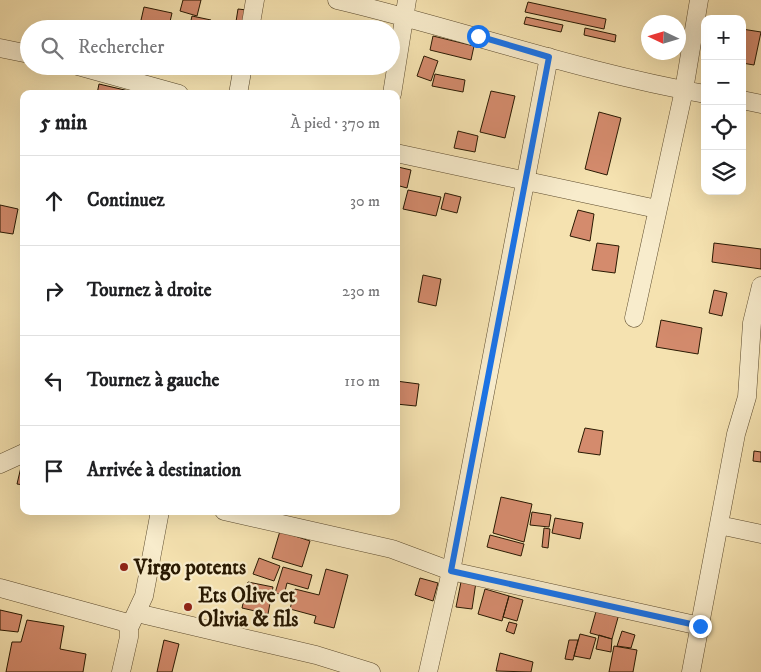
<!DOCTYPE html>
<html lang="fr">
<head>
<meta charset="utf-8">
<style>
  body { margin:0; font-family:"IM FELL DW Pica",serif; background:#f6f6f6; color:#202124 }
  .controls { position:absolute; right:15px; top:15px; display:grid; overflow:hidden; border-radius:10px; box-shadow:0 5px 20px #0002 }
  .controls button { width:45px; height:45px; display:grid; place-items:center; padding:0; border:0; border-bottom:1px solid #e0e0e0; background:#fff; color:#202124; font:25px sans-serif }
  .compass { position:absolute; left:641px; top:15px; width:45px; height:45px; border-radius:50%; background:#fff; box-shadow:0 5px 20px #0002; rotate:274deg }
  .stop { position:absolute; width:15px; height:15px; margin:-11px; border:4px solid #1a73e8; border-radius:50%; background:#fff }
  .stop.end { background:#1a73e8; border-color:#fff; box-shadow:0 1px 5px #0008 }
  .list { margin:0; padding:0; list-style:none }
  h2 { display:flex; justify-content:space-between; align-items:center; height:65px; margin:0; padding:0 20px; font-size:21px }
  h2 small { font-size:16px; font-weight:400; color:#757577 }
  .list li { display:grid; grid-template-columns:32px 1fr auto; gap:15px; align-items:center; box-sizing:border-box; height:90px; padding:0 20px; border-top:1px solid #e0e0e0 }
  .list b { display:block; font-size:19px; white-space:nowrap }
  .list em { font-size:16px; font-style:normal; color:#757577 }
  .icon { flex:none; width:28px; height:28px; fill:none; stroke:currentColor; stroke-width:2; stroke-linecap:round; stroke-linejoin:round }
  .map { position:relative; flex:none; width:761px; height:672px; overflow:hidden }
  .search { position:absolute; background:#fff; box-shadow:0 5px 20px #0002; left:20px; top:20px; width:380px; height:55px; display:flex; align-items:center; gap:12px; box-sizing:border-box; padding:0 18px; border-radius:28px; color:#757577; font-size:19px }
  .panel { position:absolute; background:#fff; box-shadow:0 5px 20px #0002; left:20px; top:90px; width:380px; height:425px; border-radius:10px }
  .map>svg:first-child { display:block }
  .building { fill:#d48b6d; stroke:#291902 }
  .lines { fill:none; stroke-linecap:round; stroke-linejoin:round }
  .minor-casing { stroke:#5c4b2e; stroke-width:19 }
  .minor { stroke:#f8eccc; stroke-width:18 }
  .route { stroke:#1a73e8; stroke-width:6 }
  .poi-dot { fill:#8f2418; stroke:#f8eccc; stroke-width:2 }
  .labels { text-anchor:middle; stroke-width:4.5; stroke-linejoin:round; paint-order:stroke }
  .poi-label { font-size:21px; font-weight:bold; fill:#291902; stroke:#f8eccc; text-anchor:start }
</style>
</head>
<body>
<div class="map">
<svg width="761" height="672" viewBox="0 0 761 672">
  <rect width="100%" height="100%" fill="#f5e2b0"/>
  <filter id="stains"><feTurbulence type="fractalNoise" baseFrequency=".004" numOctaves="4"/><feColorMatrix values="0 0 0 0 .2 0 0 0 0 .09 0 0 0 0 .02 0 0 0 .5 -.17"/></filter>
  <radialGradient id="worn" r=".72"><stop offset=".6" stop-color="#630" stop-opacity="0"/><stop offset="1" stop-color="#630" stop-opacity=".3"/></radialGradient>
  <path class="building" d="M183,0H201L197,16L180,11Z
    M528,2L606,19L604,29L525,12Z
    M144,7L172,13L169,26L161,24L160,29H139Z
    M238,9L247,10L245,29L235,28Z
    M192,16L211,20L210,29H189Z
    M526,17L563,25L561,32L524,24Z
    M585,28L616,35L615,42L584,35Z
    M742,29L761,32L754,65L742,63Z
    M433,36L474,46L471,60L430,50Z
    M424,56L438,61L431,81L417,76Z
    M435,74L465,80L463,92L432,86Z
    M99,84L129,91V94H97Z
    M491,91L515,96L505,138L480,132Z
    M599,112L621,118L607,175L585,169Z
    M458,131L478,136L475,152L454,148Z
    M398,167L411,170L407,188L396,185Z
    M408,190L441,197L436,216L403,209Z
    M445,193L461,197L457,213L441,209Z
    M0,205L18,209L13,234L0,232Z
    M578,210L594,214L590,241L570,236Z
    M597,243L619,246L615,273L592,270Z
    M714,243L761,249V269L712,262Z
    M423,275L441,279L436,306L418,302Z
    M714,290L727,293L722,316L709,313Z
    M661,320L702,328L698,354L656,347Z
    M396,381L419,384L416,406L396,404Z
    M585,428L603,431L600,455L578,452Z
    M754,451L761,452V462L753,461Z
    M21,467L24,468V485L17,484Z
    M501,497L532,504L524,542L493,533Z
    M532,512L551,515L549,527L530,525Z
    M555,518L583,523L580,539L552,533Z
    M544,528L550,529L548,548L542,547Z
    M280,531L310,541L302,567L272,558Z
    M490,535L524,544L521,556L487,547Z
    M259,558L280,566L274,581L253,574Z
    M283,567L312,575L308,589L287,583L284,595L275,593Z
    M326,569L348,575L334,628L314,623L316,616L290,609L295,589L319,595Z
    M420,578L438,583L433,601L415,595Z
    M248,582L273,587L268,614L242,608Z
    M461,582H476L472,609L456,607Z
    M485,589L509,596L502,621L478,614Z
    M509,596L523,600L517,621L503,617Z
    M597,608L619,614L612,639L590,633Z
    M0,610L22,615L18,632L0,630Z
    M27,620L64,626L60,649L86,654L83,672H6L12,642H21Z
    M509,622L517,624L514,634L506,631Z
    M622,631L635,635L631,648L617,646Z
    M580,634L596,638L590,659L574,656Z
    M599,635L612,639L611,652L596,649Z
    M164,640L179,644L172,672H157Z
    M569,640H578L573,660L565,659Z
    M614,646L637,650L633,672H609Z
    M500,653L533,662L531,672L496,671Z"/>
  <g class="lines">
    <defs>
      <path id="minor" d="M337,0C460,29 580,72 705,94
        M250,29L255,0
        M0,48L29,54
        M78,66L179,94
        M238,94L243,66
        M392,94L407,0
        M742,100L761,104
        M396,153L657,209
        M634,318L684,90L699,0
        M0,464L24,453
        M224,511L392,549L451,571L700,626
        M719,525L761,534
        M0,588L124,622L129,628
        M137,613L316,655L371,672
        M121,672L129,637V628L144,596L160,511
        M428,672L451,571L549,57
        M691,672L736,434L747,397L752,323L761,286"/>
    </defs>
    <use href="#minor" class="minor-casing"/>
    <use href="#minor" class="minor"/>
  </g>
  <g class="lines">
    <path class="route" d="M478,36L549,57L451,571L700,626"/>
  </g>
  <g class="poi-dot">
    <circle cx="124" cy="567" r="5"/>
    <circle cx="188" cy="607" r="5"/>
  </g>
  <g class="labels">
    <g class="poi-label">
      <text x="134" y="574">Virgo potents</text>
      <text x="198" y="602">Ets Olive et<tspan x="198" dy="24">Olivia &amp; fils</tspan></text>
    </g>
  </g>
  <rect width="100%" height="100%" filter="url(#stains)"/>
  <rect width="100%" height="100%" fill="url(#worn)"/>
</svg>
<div class="controls">
<button>+</button>
<button>−</button>
<button><svg class="icon" aria-label="locate" viewBox="0 0 24 24"><circle cx="12" cy="12" r="6"/><path d="M12 2v4M12 18v4M2 12h4M18 12h4"/></svg></button>
<button><svg class="icon" aria-label="layers" viewBox="0 0 24 24"><path d="M12 4l9 5-9 5-9-5zM3 14l9 5 9-5"/></svg></button>
</div>
<svg class="compass" viewBox="-18 -18 36 36"><path d="M0-13l5 13h-10z" fill="#e53935"/><path d="M0 13l5-13h-10z" fill="#757577"/></svg>
<div class="stop" style="left:478px;top:36px"></div>
<div class="stop end" style="left:700px;top:626px"></div>
<div class="search"><svg class="icon" aria-label="search" viewBox="0 0 24 24"><circle cx="10" cy="10" r="6"/><path d="M15 15l6 6"/></svg>Rechercher</div>
<section class="panel">
<h2>5 min<small>À pied · 370 m</small></h2>
<ul class="list">
<li><svg class="icon" aria-label="ahead" viewBox="0 0 24 24"><path d="M12 20V5M6 11l6-6 6 6"/></svg><div><b>Continuez</b></div><em>30 m</em></li>
<li><svg class="icon" aria-label="right" viewBox="0 0 24 24"><path d="M7 20v-9h11M14 6l5 5-5 5"/></svg><div><b>Tournez à droite</b></div><em>230 m</em></li>
<li><svg class="icon" aria-label="left" viewBox="0 0 24 24"><path d="M17 20v-9H6M10 6l-5 5 5 5"/></svg><div><b>Tournez à gauche</b></div><em>110 m</em></li>
<li><svg class="icon" aria-label="arrive" viewBox="0 0 24 24"><path d="M6 21V4h12l-3 4 3 4H6"/></svg><div><b>Arrivée à destination</b></div></li>
</ul>
</section>
</div>
</body>
</html>
